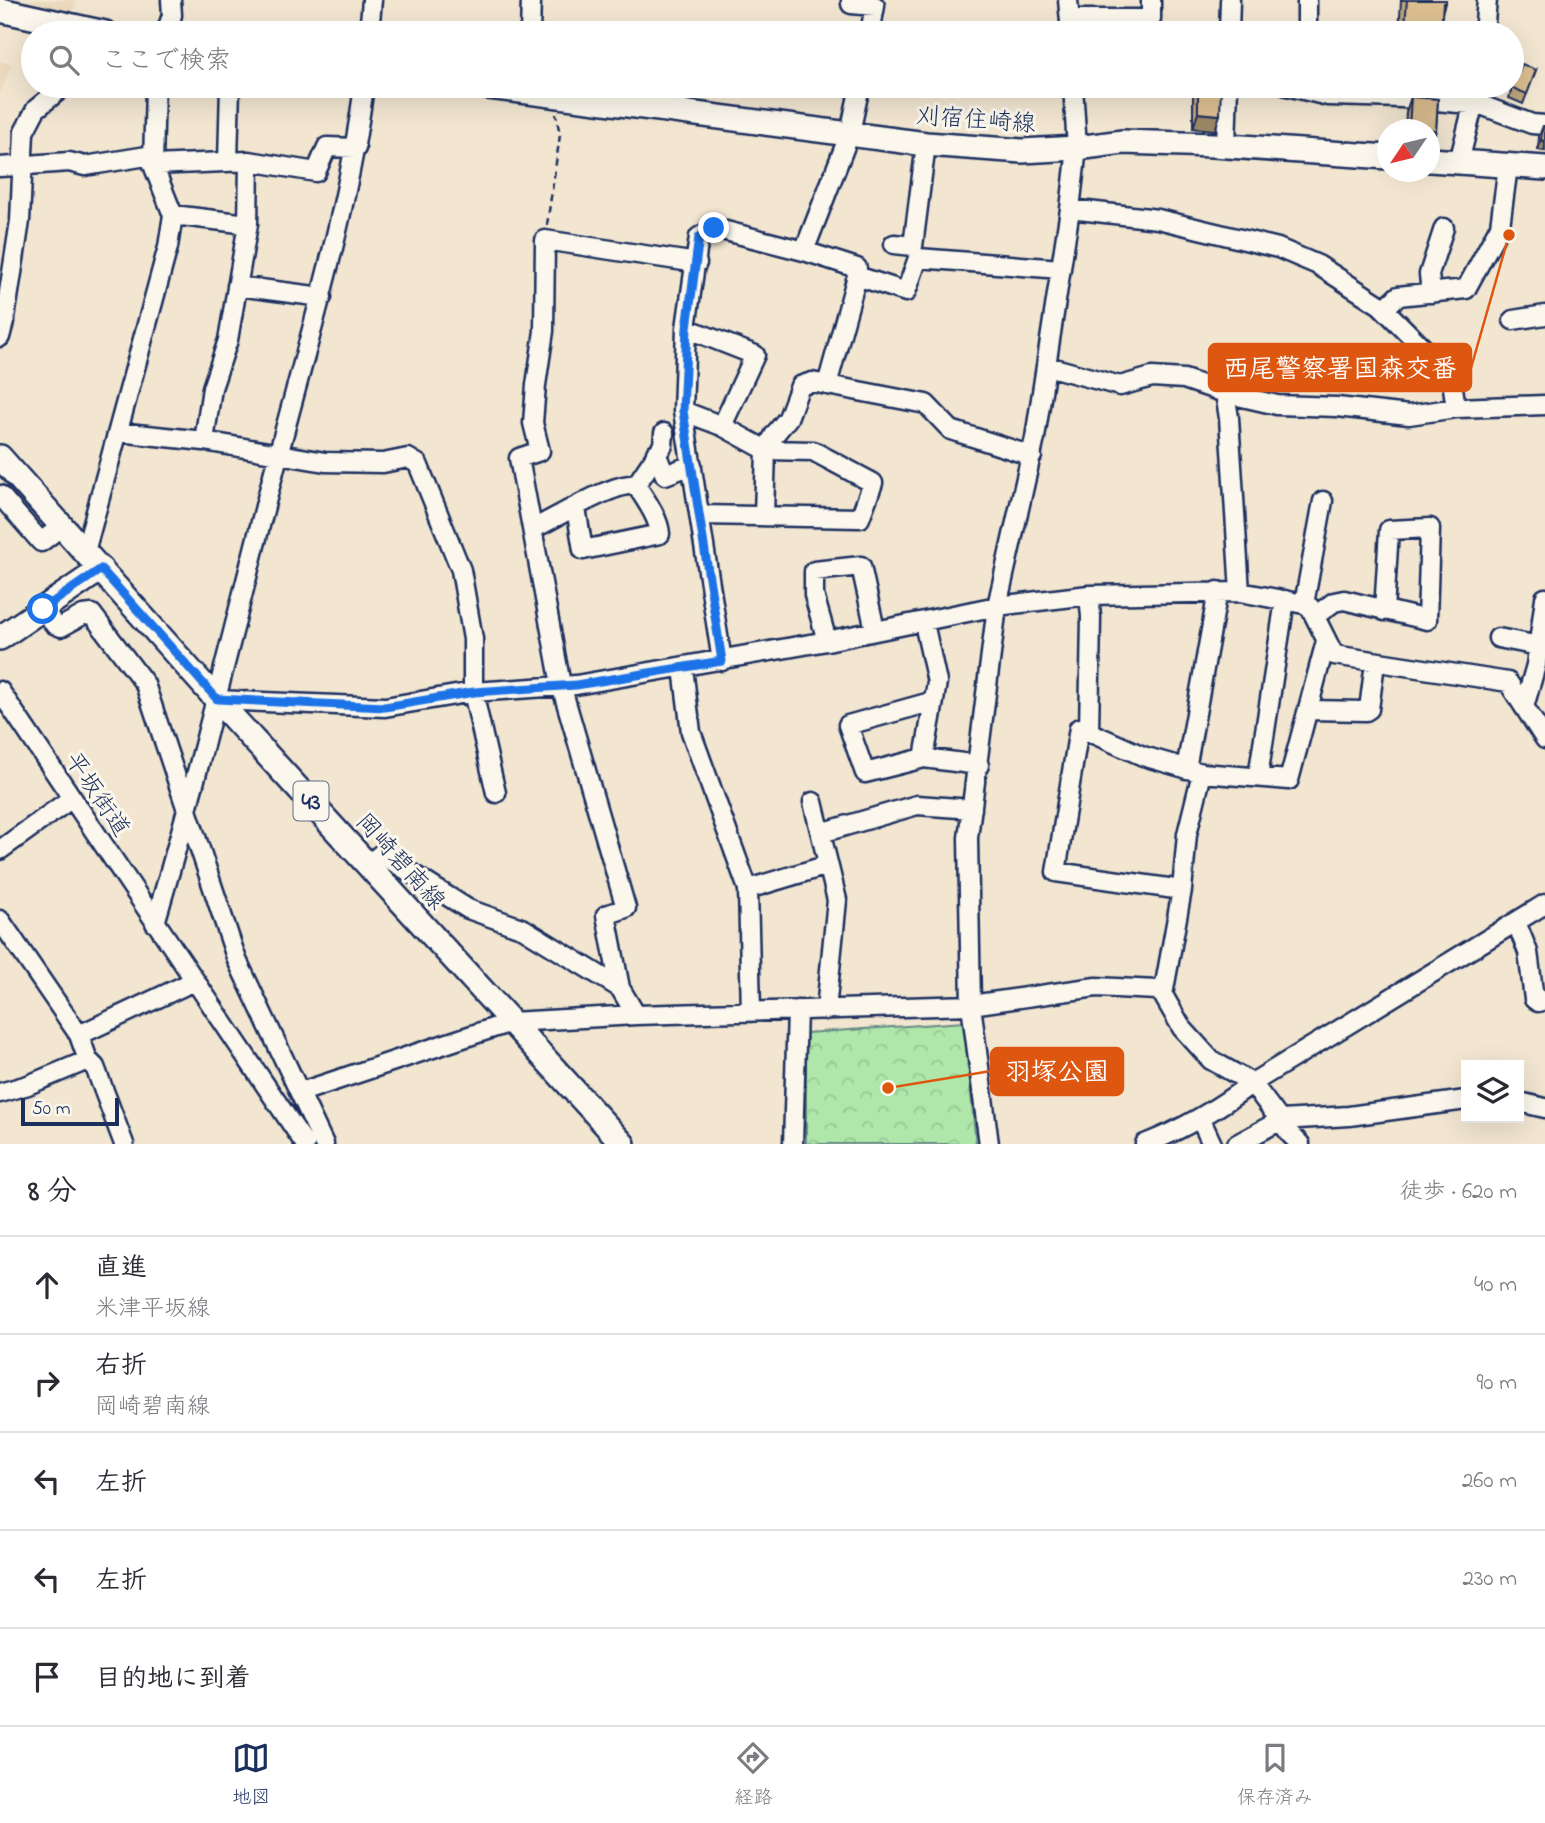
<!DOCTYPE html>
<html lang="ja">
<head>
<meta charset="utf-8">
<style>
  body { margin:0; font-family:"Indie Flower","Klee One",sans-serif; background:#f7f7f7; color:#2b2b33 }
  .controls { position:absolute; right:21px; bottom:21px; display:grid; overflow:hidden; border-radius:0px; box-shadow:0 7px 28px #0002 }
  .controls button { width:63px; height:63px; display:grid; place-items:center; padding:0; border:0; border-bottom:2px solid #e1e1e2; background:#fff; color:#2b2b33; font:35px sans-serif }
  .compass { position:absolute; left:1377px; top:119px; width:63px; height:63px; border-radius:50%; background:#fff; box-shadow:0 7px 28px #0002; rotate:235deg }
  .scale { position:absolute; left:21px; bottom:18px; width:98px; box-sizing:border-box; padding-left:7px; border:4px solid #1b2f5e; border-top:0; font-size:19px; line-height:24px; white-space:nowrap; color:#1b2f5e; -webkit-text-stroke:5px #fbf7ec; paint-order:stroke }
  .stop { position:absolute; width:21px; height:21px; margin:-16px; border:5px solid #1a73e8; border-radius:50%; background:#fff }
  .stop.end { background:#1a73e8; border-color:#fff; box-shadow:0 2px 7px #0008 }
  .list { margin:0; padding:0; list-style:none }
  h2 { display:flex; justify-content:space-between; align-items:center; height:91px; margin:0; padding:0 28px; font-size:30px }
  h2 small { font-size:23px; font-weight:400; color:#7c7c81 }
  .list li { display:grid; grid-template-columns:46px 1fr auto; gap:21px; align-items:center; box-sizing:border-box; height:98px; padding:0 28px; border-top:2px solid #e1e1e2 }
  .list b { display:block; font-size:26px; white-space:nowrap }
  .list p { margin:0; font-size:23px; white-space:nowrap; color:#7c7c81 }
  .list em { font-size:23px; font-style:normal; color:#7c7c81 }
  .icon { flex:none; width:38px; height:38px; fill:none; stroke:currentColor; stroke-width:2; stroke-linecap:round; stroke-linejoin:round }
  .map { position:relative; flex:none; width:1545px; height:1144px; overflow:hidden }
  .search { position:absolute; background:#fff; box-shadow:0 7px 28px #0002; left:21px; right:21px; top:21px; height:77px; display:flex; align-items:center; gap:18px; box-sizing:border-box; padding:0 24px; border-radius:38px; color:#7c7c81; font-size:26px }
  .sheet { height:581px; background:#fff }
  nav { display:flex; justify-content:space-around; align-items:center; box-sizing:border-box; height:98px; border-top:2px solid #e1e1e2; background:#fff; font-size:19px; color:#7c7c81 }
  nav a { display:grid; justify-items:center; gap:4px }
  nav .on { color:#1b2f5e }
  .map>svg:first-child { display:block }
  .built { fill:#ecdabe }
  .forest { fill:url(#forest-crowns); stroke:#658a84; stroke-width:2 }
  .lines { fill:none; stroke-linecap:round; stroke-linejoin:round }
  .minor-casing { stroke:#1b2f5e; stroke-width:23 }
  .major-casing { stroke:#1b2f5e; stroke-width:28 }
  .path { stroke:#1b2f5e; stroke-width:2.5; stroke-dasharray:7 5; stroke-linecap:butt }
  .minor { stroke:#fbf7ec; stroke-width:18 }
  .major { stroke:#fbf7ec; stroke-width:23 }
  .wall { fill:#bea47d; stroke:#1b2f5e; stroke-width:2 }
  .shaded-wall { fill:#9b8666; stroke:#1b2f5e; stroke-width:2 }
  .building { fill:#ddbf91; stroke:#1b2f5e; stroke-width:2 }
  .route { stroke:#1a73e8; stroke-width:9 }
  .labels { text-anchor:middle; stroke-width:6; stroke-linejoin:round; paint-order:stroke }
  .shield { fill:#fbf7ec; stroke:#5e6b89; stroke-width:2 }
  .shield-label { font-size:23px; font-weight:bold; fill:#1b2f5e }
  .street-label { font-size:24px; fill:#1b2f5e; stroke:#fbf7ec }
  .leader { fill:none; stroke:#de5710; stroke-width:2.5 }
  .callout-dot { fill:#de5710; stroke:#fbf7ec; stroke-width:2.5 }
  .callout { fill:#de5710; stroke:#de5710; stroke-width:2.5 }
  .callout-label { font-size:26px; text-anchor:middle; font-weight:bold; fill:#fff }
</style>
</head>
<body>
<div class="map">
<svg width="1545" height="1144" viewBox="0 0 1545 1144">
  <defs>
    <pattern id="forest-crowns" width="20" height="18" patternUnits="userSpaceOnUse" patternTransform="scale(1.75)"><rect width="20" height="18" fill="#afe6a9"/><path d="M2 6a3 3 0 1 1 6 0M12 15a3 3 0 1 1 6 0" fill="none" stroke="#96c694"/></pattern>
  </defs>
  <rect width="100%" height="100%" fill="#f2e6d1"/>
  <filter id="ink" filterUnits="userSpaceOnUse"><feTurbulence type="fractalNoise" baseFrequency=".0143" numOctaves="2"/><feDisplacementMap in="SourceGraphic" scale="14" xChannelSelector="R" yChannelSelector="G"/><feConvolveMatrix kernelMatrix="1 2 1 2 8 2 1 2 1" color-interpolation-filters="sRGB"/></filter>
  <g filter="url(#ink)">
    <path class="built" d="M11,0H77L73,11Z
      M0,61L12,64L0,94Z"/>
    <path class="forest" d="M964,1022L976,1144H806V1033Z"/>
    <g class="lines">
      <defs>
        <path id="minor" d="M851,0V4L875,6L870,33
          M1068,0L1071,33
          M1070,19H1151V0
          M166,33L172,15L171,0
          M369,33L372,0
          M530,33L531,0
          M1229,33L1230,0
          M1307,33V0
          M1484,33L1487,0
          M1287,86L1328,96L1402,98L1481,105L1532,124L1545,125
          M1226,146L1228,86
          M249,161L316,172L327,147L356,148
          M228,162L230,86
          M1459,162L1478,86
          M153,165L249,161L248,224L228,340L212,388L204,441
          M0,167L69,162L85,166L153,155
          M1070,209L1158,219L1278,248L1318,265L1380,305L1440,365L1452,381L1456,408
          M173,215L248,224
          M894,244L913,246L926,144
          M804,251L850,133L860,86
          M857,276L906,292L918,258L1061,269
          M237,286L322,297
          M1431,293L1429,274L1444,228
          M1384,309L1398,296L1466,289L1500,226L1508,166
          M1513,320L1545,315
          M686,328L755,355L722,426
          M0,337L5,318L20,221L24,132L36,109L64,86
          M1047,366L1120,386L1152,377L1184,379L1225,393L1277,405L1337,407L1409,415L1456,408L1545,405
          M1225,393L1229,418L1240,592
          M683,411L722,426L766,450L775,434L788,418L800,386L812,382L926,404L951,430L1032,456
          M118,432L204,441L325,462L383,463L408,458L418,464L461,570L473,639V692L496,793
          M656,453L665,475L692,465
          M636,485L663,445L664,433
          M0,495L41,542L62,526
          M700,515L860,518L873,483L813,451L766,450L764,515
          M533,529C556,518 613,482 636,485C645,499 659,518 660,534L583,550L576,508
          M85,552L168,247L173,215L153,165L155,86
          M1089,595L1091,617L1089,732L1143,756L1202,773L1187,834L1182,890L1163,995
          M1304,604L1323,501
          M43,609L54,624L61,627L83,615L92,614L145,684L237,960L324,1144
          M1315,616L1334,602L1344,600L1427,620L1430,528L1389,530L1384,611
          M924,623L937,682L934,701L848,725L865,773L924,758L979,765
          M1498,638L1539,646
          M827,641L814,595V571L861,566L875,630
          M722,661L683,411L686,328L699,237L714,228L804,251L857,268V276L827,385
          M683,668L691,732L748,889L751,1012
          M0,691L305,1144
          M217,700L385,707L473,692L576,685L827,641L997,606L1089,595L1240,592L1304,604L1310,607L1334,655L1508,682L1545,739
          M1524,707L1536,665L1545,598
          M1309,710L1366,711L1369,709L1375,663
          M1079,728L1056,872L1182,890
          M924,758L934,701
          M1186,769L1218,591
          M1202,773L1289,780L1326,641
          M1258,777L1285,600
          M813,802L837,900L826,1010
          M821,833L917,805L972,809
          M0,850L72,798
          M369,864L381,854L468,909L524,929L620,988L636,1015
          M748,889L828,865
          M0,920L79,1035
          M1516,922L1528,952L1534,999L1538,1002L1545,1000
          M155,923C201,767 238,609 279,452C311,330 348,211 364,86
          M620,988L606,915L626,908L561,685L519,458L540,451L533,423L536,385L544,331L545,240L697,263
          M301,1092L511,1022L636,1015L971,1005L1096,987L1157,990L1163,995L1182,1028L1211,1060L1252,1083L1291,1135L1300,1144
          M0,1093L28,1085L88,1060
          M1519,1102L1545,1108
          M1200,1118L1212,1144
          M124,1144L95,1067L88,1060L79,1035L194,981
          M793,1144L797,1010
          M989,1144L971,1005L968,838L997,606L1035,438L1070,209L1077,148L1073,86
          M1145,1144C1184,1129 1219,1108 1252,1083L1545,904
          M1237,1144L1281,1120L1349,1116L1466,1100"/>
        <path id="major" d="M0,10L105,33
          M481,86L926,144L1022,151L1077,148L1123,142L1213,145L1388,157
          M1430,160L1545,168
          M0,457L217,700L623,1144
          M0,638L101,569"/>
      </defs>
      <use href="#minor" class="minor-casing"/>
      <use href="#major" class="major-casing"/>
      <path class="path" d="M547,225L560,135L556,114"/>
      <use href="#minor" class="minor"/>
      <use href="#major" class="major"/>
    </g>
    <path class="wall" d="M1401,0H1446L1442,13L1439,33H1399Z
      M1536,70L1523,104L1509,98L1512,88Z
      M1193,86H1221L1215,130L1193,128Z
      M1411,97L1438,99L1436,130L1431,145H1430V130H1405L1406,112Z
      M1543,126H1545V151L1538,150L1539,136Z"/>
    <path class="shaded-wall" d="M1405,26L1441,29L1439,33H1402Z
      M1440,86H1458L1456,91L1439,90Z
      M1198,113L1220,115L1215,130L1193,128Z
      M1430,130H1436L1431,145H1430Z
      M1541,140L1545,141V151L1538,150Z"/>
    <path class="building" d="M1407,0H1446V3H1443L1441,29L1405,26Z
      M1522,64L1536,70L1527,94L1512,88Z
      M1198,86H1221L1220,115L1198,113Z
      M1411,97L1438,99L1436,130L1409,129Z
      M1543,126H1545V141L1541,140Z"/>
  </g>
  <g class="lines" filter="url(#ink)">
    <path class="route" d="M43,609L101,569L217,699L385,707L474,692L576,685L722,661L683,411L687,328L699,237L714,228"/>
  </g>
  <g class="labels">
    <rect class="shield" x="293.5" y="781.5" width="35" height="39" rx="5"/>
    <g class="shield-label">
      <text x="311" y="809">43</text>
    </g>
    <g class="street-label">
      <text transform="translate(976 119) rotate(4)" y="8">刈宿住崎線</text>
      <text transform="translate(98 794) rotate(56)" y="8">平坂街道</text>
      <text transform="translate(401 861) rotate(48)" y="8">岡崎碧南線</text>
    </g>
  </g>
  <path class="leader" d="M1509 235L1471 368M888 1088L991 1071"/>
  <g class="callout-dot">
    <circle cx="1509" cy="235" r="7"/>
    <circle cx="888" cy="1088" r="7"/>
  </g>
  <g class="callout">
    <rect x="1209" y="344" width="262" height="47" rx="7"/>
    <rect x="991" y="1048" width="132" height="47" rx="7"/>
  </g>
  <g class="callout-label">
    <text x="1340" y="377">西尾警察署国森交番</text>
    <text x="1057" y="1080">羽塚公園</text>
  </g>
</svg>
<div class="controls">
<button><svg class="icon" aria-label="layers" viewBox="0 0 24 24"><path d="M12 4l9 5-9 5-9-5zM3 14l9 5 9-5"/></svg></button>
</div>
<svg class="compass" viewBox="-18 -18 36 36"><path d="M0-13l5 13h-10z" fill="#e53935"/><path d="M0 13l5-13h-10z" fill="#7c7c81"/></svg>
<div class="scale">50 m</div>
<div class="stop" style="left:43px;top:609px"></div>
<div class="stop end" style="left:714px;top:228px"></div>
<div class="search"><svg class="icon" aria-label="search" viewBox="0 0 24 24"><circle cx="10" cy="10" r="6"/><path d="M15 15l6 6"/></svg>ここで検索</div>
</div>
<section class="sheet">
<h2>8 分<small>徒歩 · 620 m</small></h2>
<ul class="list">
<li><svg class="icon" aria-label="ahead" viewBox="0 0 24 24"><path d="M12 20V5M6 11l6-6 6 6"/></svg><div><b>直進</b><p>米津平坂線</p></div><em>40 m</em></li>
<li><svg class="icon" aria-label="right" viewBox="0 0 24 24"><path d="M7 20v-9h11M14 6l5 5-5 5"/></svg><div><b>右折</b><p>岡崎碧南線</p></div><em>90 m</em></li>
<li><svg class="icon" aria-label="left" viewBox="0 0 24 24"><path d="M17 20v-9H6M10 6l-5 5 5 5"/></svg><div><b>左折</b></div><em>260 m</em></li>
<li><svg class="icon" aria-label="left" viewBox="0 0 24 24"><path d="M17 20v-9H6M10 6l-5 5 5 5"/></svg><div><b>左折</b></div><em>230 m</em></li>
<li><svg class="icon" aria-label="arrive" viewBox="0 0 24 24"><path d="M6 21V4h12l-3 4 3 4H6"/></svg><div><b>目的地に到着</b></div></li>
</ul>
</section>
<nav>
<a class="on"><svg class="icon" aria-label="map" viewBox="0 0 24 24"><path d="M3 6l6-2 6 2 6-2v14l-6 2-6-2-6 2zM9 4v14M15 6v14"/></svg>地図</a>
<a><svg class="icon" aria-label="directions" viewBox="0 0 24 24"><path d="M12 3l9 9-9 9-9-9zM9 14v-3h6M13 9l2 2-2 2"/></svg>経路</a>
<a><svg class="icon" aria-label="saved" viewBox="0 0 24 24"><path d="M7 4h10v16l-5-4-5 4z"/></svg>保存済み</a>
</nav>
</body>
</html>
